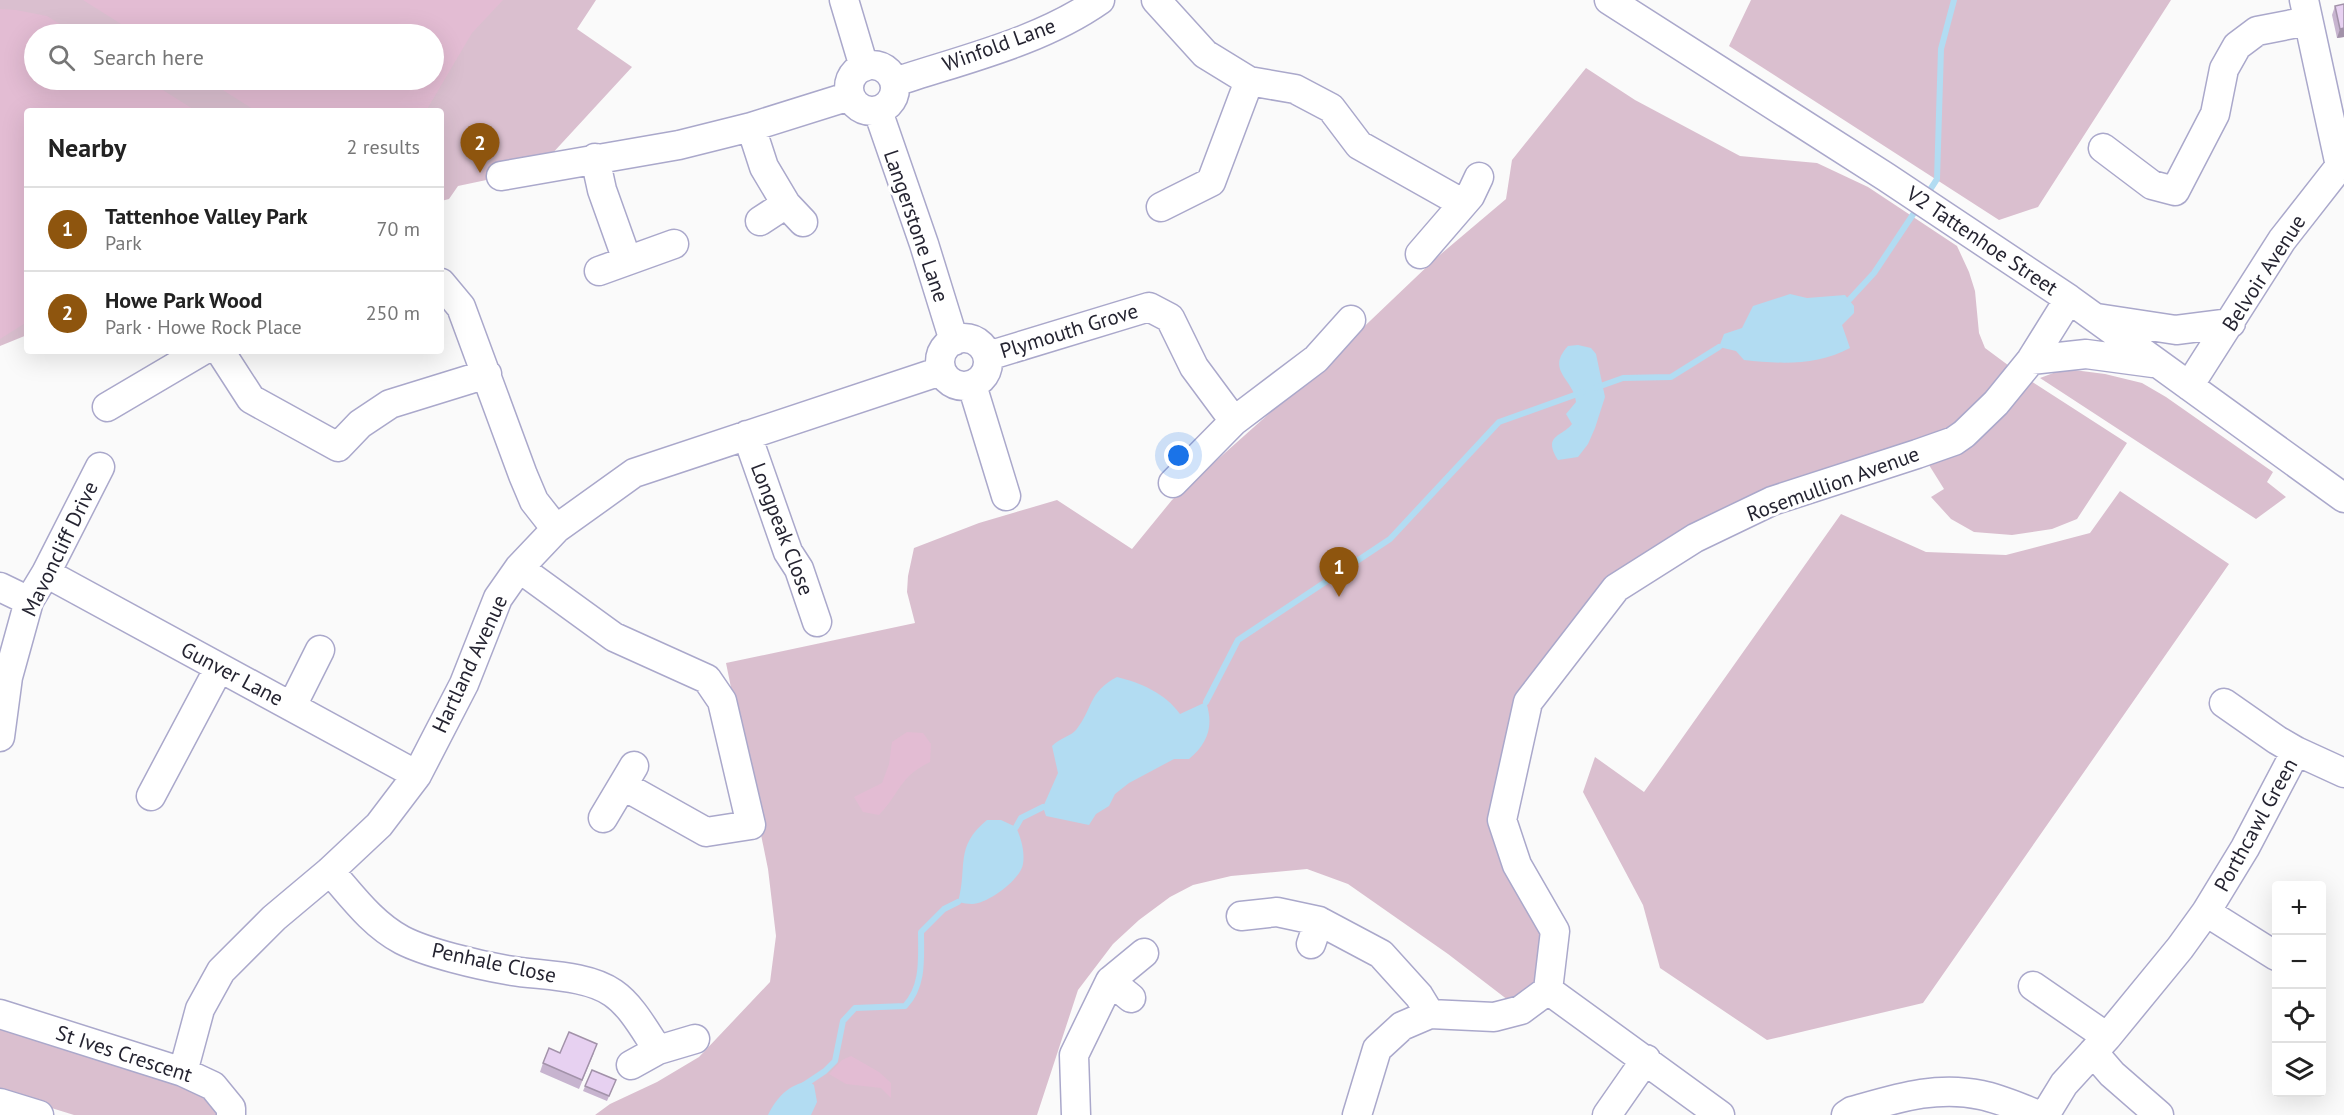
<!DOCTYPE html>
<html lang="en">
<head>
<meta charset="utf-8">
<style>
  body { margin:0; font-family:"PT Sans",sans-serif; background:#f2f2f2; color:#222 }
  .controls { position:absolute; right:18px; bottom:18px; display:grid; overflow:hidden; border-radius:6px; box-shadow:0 6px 24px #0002 }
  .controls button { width:54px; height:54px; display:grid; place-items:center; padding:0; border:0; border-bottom:2px solid #e0e0e0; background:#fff; color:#222; font:30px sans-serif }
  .you { position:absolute; left:1179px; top:456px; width:21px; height:21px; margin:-15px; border:4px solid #fff; border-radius:50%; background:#1a73e8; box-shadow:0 0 0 9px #1a73e833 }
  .badge { display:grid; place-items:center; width:39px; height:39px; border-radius:50%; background:#8e550e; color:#fff; font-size:20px; font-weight:700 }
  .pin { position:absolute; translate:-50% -50px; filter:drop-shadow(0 2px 3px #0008) }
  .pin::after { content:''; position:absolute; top:32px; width:21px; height:18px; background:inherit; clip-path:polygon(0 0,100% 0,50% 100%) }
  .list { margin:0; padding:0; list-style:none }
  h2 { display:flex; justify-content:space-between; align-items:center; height:78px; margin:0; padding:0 24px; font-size:26px }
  h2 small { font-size:20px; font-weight:400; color:#767676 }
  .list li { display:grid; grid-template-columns:39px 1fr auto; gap:18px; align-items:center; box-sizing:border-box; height:84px; padding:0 24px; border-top:2px solid #e0e0e0 }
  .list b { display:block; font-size:22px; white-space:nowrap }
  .list p { margin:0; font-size:20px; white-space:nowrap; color:#767676 }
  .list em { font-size:20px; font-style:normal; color:#767676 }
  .icon { flex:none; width:33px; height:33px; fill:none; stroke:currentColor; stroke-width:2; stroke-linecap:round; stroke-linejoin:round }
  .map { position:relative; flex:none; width:2344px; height:1115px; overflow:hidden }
  .search { position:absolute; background:#fff; box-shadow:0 6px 24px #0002; left:24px; top:24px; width:420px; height:66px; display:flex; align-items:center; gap:15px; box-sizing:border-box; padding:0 21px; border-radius:33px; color:#767676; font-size:22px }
  .panel { position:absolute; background:#fff; box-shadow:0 6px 24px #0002; left:24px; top:108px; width:420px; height:246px; border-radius:6px }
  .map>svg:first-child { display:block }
  .green { fill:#dabfcf; fill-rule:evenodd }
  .forest { fill:#e3bcd3 }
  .water { fill:#b2dcf2 }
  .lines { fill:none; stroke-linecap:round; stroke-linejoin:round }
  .stream { stroke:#b2dcf2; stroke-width:6 }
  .minor-casing { stroke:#aaa8cb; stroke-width:31 }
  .minor { stroke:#fff; stroke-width:28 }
  .wall { fill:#c7b4cf }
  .shaded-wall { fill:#a292a9 }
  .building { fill:#e7d1f1; stroke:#a292a9; stroke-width:1.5 }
  .labels { text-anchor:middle; stroke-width:6; stroke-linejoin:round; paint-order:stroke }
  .street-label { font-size:21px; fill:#252431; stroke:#fff }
</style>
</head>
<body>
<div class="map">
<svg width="2344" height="1115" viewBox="0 0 2344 1115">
  <rect width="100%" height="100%" fill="#fafafa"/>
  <path class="green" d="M0,0H596L577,29L632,67L538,169L458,186L449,199L441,201V111H27V335L0,346ZM34,34H434V80H34Z
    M1751,0H2171L2038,207L1999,220L1729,46Z
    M1586,68L1635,100L1740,156L1817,163L1868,187L1957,246L1969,272L1975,291L1979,333L1985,348L2020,374L2127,443L2077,519L2052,529L2012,535L1974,532L1951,519L1931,497L1944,489L1929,465L1924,452L1772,501L1616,588L1528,702L1502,820L1555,931L1548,990L1521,1010L1448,954L1348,884L1307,869L1231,876L1193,885L1170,897L1139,920L1113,944L1078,990L1037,1115H595L610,1104L657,1082L699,1057L770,982L776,936L768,869L726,663L915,623L907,592L908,576L914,548L979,523L1057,500L1132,549L1172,500L1328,361L1435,259L1506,199L1512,160Z
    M2074,370L2105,374L2142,383L2166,397L2273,472L2267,482L2286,497L2256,519L2040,378L2056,372Z
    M2120,491L2229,564L1923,1003L1767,1040L1660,968L1643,905L1583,792L1595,757L1644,792L1841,514L1926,552L2006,555L2090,533Z
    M0,1023L207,1093L220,1115H74L0,1092Z"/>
  <path class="forest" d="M83,0H503L472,33L426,111H256L207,80H434V34H137Z
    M0,9L16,10L47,16L76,34H34V80H147L196,111H27V322L0,339Z
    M907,732L923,733L931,744L930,762C900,776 900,793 879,815L863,812L854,797L882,783L889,764L892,742Z
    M851,1056L879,1072L891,1083V1098L881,1088L846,1084L829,1074L842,1060Z"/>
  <path class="water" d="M1790,294L1807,298L1845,295L1854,306V313L1842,325L1850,348C1817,366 1780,364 1744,360L1736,351L1719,347L1724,334L1742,328L1753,306Z
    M1578,345L1591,348L1596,354L1605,397L1595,428L1588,444L1578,457L1558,460C1542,435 1562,437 1572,424L1566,414L1576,402C1574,379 1545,371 1568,346Z
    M1117,677C1141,683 1165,693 1180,714L1206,702C1214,726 1208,743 1189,759H1174L1129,783L1115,794L1109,806L1096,814L1089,825L1046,816L1043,807L1058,773L1052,746C1060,738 1071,736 1076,730C1093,709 1088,692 1117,677Z
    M987,820H1001L1016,827C1021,838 1025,851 1023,864C1021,879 988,904 972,904C968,904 963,903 958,902C968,866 954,847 987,820Z
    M809,1081L814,1085L817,1102L811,1115H768C777,1097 788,1085 809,1081Z"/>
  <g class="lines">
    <path class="stream" d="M1926,196L1937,179L1941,49L1954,0
      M1849,300L1874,273L1918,207
      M1595,388L1623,378L1671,377L1719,347
      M1206,702L1238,640L1390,539L1499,422L1583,392
      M1016,827L1021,818L1043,807
      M804,1085L825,1071L835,1061L843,1021L855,1008L905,1006C924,986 921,958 921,932L944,909L958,902"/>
    <defs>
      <path id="minor" d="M844,0L864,67
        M1156,0L1205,54L1249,81L1295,89L1331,108L1359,145L1462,203
        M1609,0L1886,177L2069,299L2344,498
        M2304,0L2340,166
        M849 88a23 23 0 1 1 46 0a23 23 0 1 1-46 0Z
        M895,82C964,59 1040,42 1100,0
        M878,111L924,244L954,341
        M751,127L764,167L786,204L760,221
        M2103,148L2152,185L2175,191L2215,114L2224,69L2237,46L2257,31L2308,21
        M595,158L602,190L627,260
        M501,176L679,145L751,127L850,96
        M786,204L803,222
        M1161,207L1211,182L1249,81
        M1420,254L1470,196L1479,177
        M599,271L674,244
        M441,283L461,307L523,475L534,501L556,529
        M2097,318L2176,330L2231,323
        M940 362a24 24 0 1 1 48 0a24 24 0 1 1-48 0Z
        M220,351L251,399L338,447L360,424L390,404L487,374
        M988,356L1149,307L1170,318L1194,367L1234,421
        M2031,360L2086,354L2153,363
        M972,385L1006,496
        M2189,386L2282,240L2340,166L2344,165
        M107,407L202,351
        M747,435L788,552L799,569L817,622
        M1173,483L1234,421L1316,359L1351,320
        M519,568L614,637L707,679L722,701L751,825L706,832L624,786
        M46,573L417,775
        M0,587L29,601
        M2224,703L2277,740L2296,751
        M292,706L320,650
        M0,737L8,677L29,601L46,573L100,467
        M151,796L219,668
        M603,818L634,766
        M330,871C352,896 372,924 402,940C427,953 478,965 507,970C539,976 586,974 613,993C632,1006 645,1031 658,1050
        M2206,912L2276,956
        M1241,916L1277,912L1319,921L1381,954L1419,996L1430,1014
        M1311,944L1319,921
        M1110,981L1131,998
        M2033,986L2107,1037
        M1548,990L1720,1115
        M0,1014L183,1072L213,1086L231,1108V1115
        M2093,1052L2112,1074L2159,1115
        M631,1065L658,1050L695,1039
        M183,1072L200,1009L221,971L274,918L330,871L379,825L417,775L464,684L498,598L519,568L556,529L634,473L941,371
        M0,1103L39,1115
        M1076,1115L1074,1055L1110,981L1144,953
        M1357,1115L1377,1049L1402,1026L1430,1014L1494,1017L1521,1010L1548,990L1555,931L1517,865L1502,820L1528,702L1616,588L1695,538L1772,501L1917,454L1954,441L1964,434L1996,403L2031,360L2069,299
        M1607,1115L1646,1059
        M1846,1115L1852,1111C1895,1099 1936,1085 1981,1095C2001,1099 2020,1108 2039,1115
        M2045,1115L2064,1084L2107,1037L2180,948L2206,912L2245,848L2296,751L2344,773"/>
    </defs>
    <use href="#minor" class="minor-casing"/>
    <use href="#minor" class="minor"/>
  </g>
  <path class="wall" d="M2335,6L2344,37L2337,38L2332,15Z
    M560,1053H594L579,1089L540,1072L543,1063Z
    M592,1070L616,1080L607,1101L583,1091Z"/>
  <path class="shaded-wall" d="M2344,28V37L2337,38L2340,29Z"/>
  <path class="building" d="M2344,4V28L2340,29L2335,6Z
    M569,1032L597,1044L582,1080L543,1063L549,1048L560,1053Z
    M592,1070L616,1080L609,1096L585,1086Z"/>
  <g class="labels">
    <g class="street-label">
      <text transform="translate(999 45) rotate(-20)" y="7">Winfold Lane</text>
      <text transform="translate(916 226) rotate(71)" y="7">Langerstone Lane</text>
      <text transform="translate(1982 241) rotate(34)" y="7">V2 Tattenhoe Street</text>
      <text transform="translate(2264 273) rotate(-57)" y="7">Belvoir Avenue</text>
      <text transform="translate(1069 331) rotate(-17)" y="7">Plymouth Grove</text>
      <text transform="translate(1833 484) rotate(-20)" y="7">Rosemullion Avenue</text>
      <text transform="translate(782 529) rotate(69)" y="7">Longpeak Close</text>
      <text transform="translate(60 549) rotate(-64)" y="7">Mavoncliff Drive</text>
      <text transform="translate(470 664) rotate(-65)" y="7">Hartland Avenue</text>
      <text transform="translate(232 674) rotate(28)" y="7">Gunver Lane</text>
      <text transform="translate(2256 825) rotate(-61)" y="7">Porthcawl Green</text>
      <text transform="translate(494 963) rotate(12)" y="7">Penhale Close</text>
      <text transform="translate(124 1054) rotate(18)" y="7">St Ives Crescent</text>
    </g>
  </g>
</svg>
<div class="controls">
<button>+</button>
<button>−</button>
<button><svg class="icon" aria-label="locate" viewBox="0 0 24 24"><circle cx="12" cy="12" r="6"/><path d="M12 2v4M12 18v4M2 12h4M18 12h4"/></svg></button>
<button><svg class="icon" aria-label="layers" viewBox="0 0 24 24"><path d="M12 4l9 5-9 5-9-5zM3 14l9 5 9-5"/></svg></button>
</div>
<div class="you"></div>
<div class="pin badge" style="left:1339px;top:597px">1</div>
<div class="pin badge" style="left:480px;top:173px">2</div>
<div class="search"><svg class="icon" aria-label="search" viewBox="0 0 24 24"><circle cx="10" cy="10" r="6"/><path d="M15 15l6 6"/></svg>Search here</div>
<section class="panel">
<h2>Nearby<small>2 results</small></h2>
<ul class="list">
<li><span class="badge">1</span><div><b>Tattenhoe Valley Park</b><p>Park</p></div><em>70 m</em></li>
<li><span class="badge">2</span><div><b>Howe Park Wood</b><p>Park · Howe Rock Place</p></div><em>250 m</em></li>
</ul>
</section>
</div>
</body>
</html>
